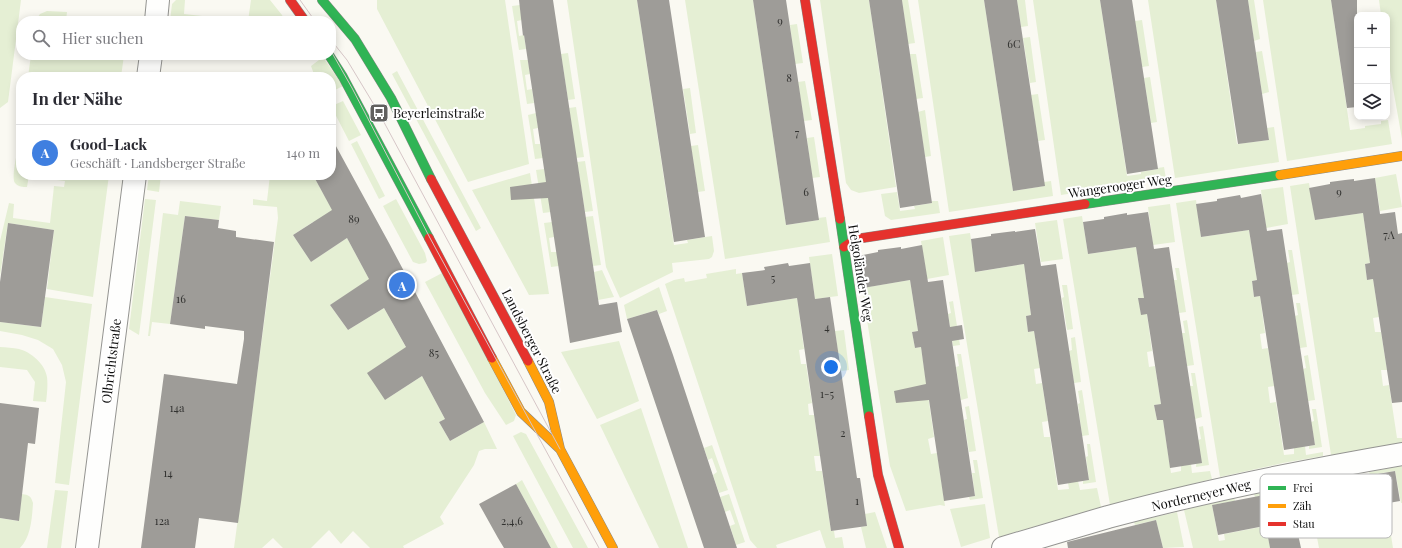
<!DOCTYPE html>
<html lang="de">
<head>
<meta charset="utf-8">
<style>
  body { margin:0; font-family:"Playfair Display",serif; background:#f7f7f7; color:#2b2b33 }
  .controls { position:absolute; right:12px; top:12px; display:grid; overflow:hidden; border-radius:8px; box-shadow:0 2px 10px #0003 }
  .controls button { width:36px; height:36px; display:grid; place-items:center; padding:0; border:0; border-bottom:1px solid #e1e1e2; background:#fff; color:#2b2b33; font:20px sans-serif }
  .you { position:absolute; left:831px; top:367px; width:14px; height:14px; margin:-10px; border:3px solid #fff; border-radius:50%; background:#1a73e8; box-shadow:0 0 0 6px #1a73e833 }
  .badge { display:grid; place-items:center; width:26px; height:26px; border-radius:50%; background:#61605e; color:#fff; font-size:13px; font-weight:700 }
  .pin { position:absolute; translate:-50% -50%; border:2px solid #fff; box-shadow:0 1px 4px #0006 }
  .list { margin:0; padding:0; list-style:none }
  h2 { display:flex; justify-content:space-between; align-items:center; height:52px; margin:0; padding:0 16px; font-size:17px }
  h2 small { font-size:13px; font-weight:400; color:#7c7c81 }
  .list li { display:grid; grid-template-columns:26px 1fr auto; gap:12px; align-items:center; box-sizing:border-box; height:56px; padding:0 16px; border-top:1px solid #e1e1e2 }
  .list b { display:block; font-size:15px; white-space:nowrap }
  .list p { margin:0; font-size:13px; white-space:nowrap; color:#7c7c81 }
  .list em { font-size:13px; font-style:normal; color:#7c7c81 }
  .icon { flex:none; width:22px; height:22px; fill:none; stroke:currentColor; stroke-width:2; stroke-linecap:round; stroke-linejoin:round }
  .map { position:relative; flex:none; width:1402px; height:548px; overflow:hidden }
  .search { position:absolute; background:#fff; box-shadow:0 2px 10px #0003; left:16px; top:16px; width:320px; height:44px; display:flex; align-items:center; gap:10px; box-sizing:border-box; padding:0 14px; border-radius:16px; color:#7c7c81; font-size:15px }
  .panel { position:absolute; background:#fff; box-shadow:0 2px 10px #0003; left:16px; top:72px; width:320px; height:108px; border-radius:16px }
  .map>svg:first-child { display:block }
  .green { fill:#e5efd4 }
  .building { fill:#9e9c98 }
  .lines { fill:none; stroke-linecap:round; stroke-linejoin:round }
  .street-casing { stroke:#949491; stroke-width:24 }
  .fast-casing { stroke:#8b8a87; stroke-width:10 }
  .slow-casing { stroke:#8b8a87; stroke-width:10 }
  .jam-casing { stroke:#8b8a87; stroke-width:10 }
  .street { stroke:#fefefd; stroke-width:22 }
  .fast { stroke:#30b455; stroke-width:9 }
  .slow { stroke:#ff9f0a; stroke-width:9 }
  .jam { stroke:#e5322d; stroke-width:9 }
  .tram { stroke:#d6c6c7; stroke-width:1 }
  .labels { text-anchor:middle; stroke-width:4; stroke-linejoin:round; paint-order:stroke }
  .number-label { font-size:11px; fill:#323230 }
  .poi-label { font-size:13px; fill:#0e0e0e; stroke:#fff; text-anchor:start }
  .street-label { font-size:13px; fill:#0e0e0e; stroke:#fff }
  .key { fill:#fff; stroke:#b7b7b7; stroke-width:1 }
  .key-label { font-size:11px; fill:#0e0e0e }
</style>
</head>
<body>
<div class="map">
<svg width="1402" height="548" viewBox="0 0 1402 548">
  <rect width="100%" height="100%" fill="#faf9f2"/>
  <path class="green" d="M0,0H21L8,102L0,108Z
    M176,0H185L184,14L248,21L251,0H270L282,15L285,21H170L172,4Z
    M377,0H505L529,164L468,182L377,9Z
    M567,0H637L674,245L688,243L687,240L712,236L714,251L712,257L709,259L672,263L673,272L620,298L606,267Z
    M685,0H753L786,225L819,220L818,218L826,217L830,242L725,259Z
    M820,0H869L896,187L859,193L851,190L846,183Z
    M902,0H908L915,43L908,44Z
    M918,0H984L1013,191L1044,186V182L1051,181L1053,196L949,212Z
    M1017,0H1025L1028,26L1021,27Z
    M1033,0H1100L1127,176L1141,174V172L1158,169V168L1164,167L1166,179L1061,195Z
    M1148,0H1216L1237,144L1269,140L1267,128L1274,127L1279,162L1175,178Z
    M1248,0H1254L1260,39L1254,41Z
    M1263,0H1331L1350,130L1365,128V126L1381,124V121L1388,120L1392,144L1287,161Z
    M1379,0H1402V139L1387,54V15H1381Z
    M520,5L522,20L517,21L519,36L524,35L526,49L519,50L512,6Z
    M47,11L67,12L66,21H35L40,14Z
    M1142,20L1149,66L1142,67L1135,21Z
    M797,24L803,63L795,64L790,25Z
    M1030,37L1036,82L1030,83L1023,38Z
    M1262,51L1269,92L1262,94L1256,52Z
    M568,53L575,99L568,100L561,54Z
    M910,54H916L923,98L916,99Z
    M31,55H124L121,77H28Z
    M323,57L343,86L331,92V77H315L311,66Z
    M520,60H528L530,74L525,75L527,90L532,89L534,103L527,104Z
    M397,71L481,228L476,231L392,74Z
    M1150,77L1157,122L1151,123L1144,78Z
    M805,81L812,120L804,121L798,82Z
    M690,88L696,133L690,134L683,89Z
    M1038,94L1045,140L1038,141L1031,95Z
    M343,101L361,135L349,141L332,108L334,105Z
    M576,107L584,157L576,158L569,108Z
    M925,110L931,156L925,157L918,112Z
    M536,113L538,128L533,129L535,144H540L543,158L535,159L528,115Z
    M814,137L820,177L812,178L807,138Z
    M357,141L385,196L379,199L351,144Z
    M698,145L705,191L698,192L691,146Z
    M18,147L21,148V175H29L27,187C23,187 18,187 15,183C11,178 17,154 18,147Z
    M585,161L593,211L585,212L577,162Z
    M544,169L551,212L543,213L536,170Z
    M530,173L549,294L529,295L472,190Z
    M1396,174L1402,207L1380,211L1375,178Z
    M49,175H109L93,297L47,289L54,230L8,223L0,276V241L9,203L14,204L13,218L50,223L54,186L64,187L65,181L49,179Z
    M149,175H161L159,192L147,190Z
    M270,175H313L338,220L315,225L313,222L293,235L311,262L347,238L375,290L330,305L348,330L384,308L412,358L385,400L422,376L445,419L439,422L450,441L484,422L497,449H485L479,451L474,465L440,517L444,524L403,546L404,548H370L353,531L341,544L329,530L311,548H283L273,538L262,548H234L278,218L277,207L253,205V199L267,201Z
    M1309,183L1315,220L1363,213L1370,263L1365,264L1367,280L1373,279L1379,317L1373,318L1375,332H1381L1387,370H1381L1383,386L1389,385L1397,438H1402V443L1331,455L1290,186Z
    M1283,187L1288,224L1266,228L1261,190Z
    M897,192L900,211L915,209L914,206L932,203V201H938L940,213L891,220L885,216L881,194Z
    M145,199L156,200L139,335L129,329Z
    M396,199L425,253L427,261L425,263L419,264L413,262L383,206Z
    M1196,200L1201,237L1249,230L1257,280L1252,281L1254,297L1260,296L1265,333L1260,334L1262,349L1268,348L1274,386L1268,387L1270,403L1276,402L1284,455L1294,454V448L1305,446L1306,455L1323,452V456L1283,463L1220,477L1176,203Z
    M180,201L221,206L219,220L185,216L170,324L152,322L150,336H148L163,213L178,215Z
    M1170,204L1175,242L1153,245L1148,207Z
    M593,216L601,265L593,266L585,217Z
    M1082,216L1088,254L1136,247L1144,298L1139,299L1141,314H1147L1152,351L1147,352L1149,367L1155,366L1161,404L1154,405L1157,420H1163L1171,473L1181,471V466L1191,464L1192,473L1210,471L1212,479L1110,505L1063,219Z
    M1057,220L1063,259L1041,262L1035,223Z
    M552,222L554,237L549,238L551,252H557L559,266L551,267L544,223Z
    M970,233L976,272L1024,264L1031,315L1026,316L1028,332L1034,331L1040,368L1034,369L1036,384L1042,383L1048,421L1042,422L1044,437H1050L1058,490L1069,489L1068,483L1078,481L1080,490L1097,488L1101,507L999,537L949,236Z
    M943,237L949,275L927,279L921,241Z
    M1288,250H1292L1299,294L1292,295L1287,263L1290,262Z
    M832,254L838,296L815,299L809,257Z
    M1175,268H1179L1186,312L1179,313L1174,280H1177Z
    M736,269V274L742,273L747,306L797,298L804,349L799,350L801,364H806L812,403L808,404L809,415H814L820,456H814L816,471H822L831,531H834L835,538L842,537L844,548H826L820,530L776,545L777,548H757L750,540L665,284L674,280L684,278L685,282L707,278L706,274Z
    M602,270L614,297L598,300L594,272Z
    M444,272L516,415L514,421L506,425L485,393L425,282Z
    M910,280L918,331L912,332L915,348L921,347L934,437L928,439L931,454L937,453L945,506L940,505L906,511L890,466L862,288Z
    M1062,285H1067L1073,329L1067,330L1062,298L1064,297Z
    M659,287L667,311L659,314L657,310L627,319L624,305Z
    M45,297L92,304L69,485L55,483L66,382L62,365L53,349L38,340L22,335L0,331V322L41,327Z
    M953,301L960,345L953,346L948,314L951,313L949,302Z
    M1296,303H1300L1307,347L1300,348L1295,316L1298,315Z
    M1187,320L1194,365L1187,366L1182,333H1185L1183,321Z
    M844,330L849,370L841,371L835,331Z
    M1075,337L1081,382L1074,383L1069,351L1072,350L1071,338Z
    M619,341L639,401L597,419L561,352Z
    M0,347C6,347 13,348 19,349C31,352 45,364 47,377C48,385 47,394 46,402L33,401L35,382L27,370L0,367Z
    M957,354H961L968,398L961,400L956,367L959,366Z
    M1308,355L1315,400L1308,401L1303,369L1306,368L1304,356Z
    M1191,373H1195L1202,417L1195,419L1190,386H1193Z
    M1082,390L1089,435L1082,436L1078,404L1080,403L1078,391Z
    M969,406L976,451L969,452L964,420L967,419L965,407Z
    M641,408L688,548H659L600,425Z
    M1312,409H1316L1322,447L1309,449V446L1315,445L1311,422L1314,421Z
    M1203,426L1209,465L1196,467L1198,440L1201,439L1199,427Z
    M521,432L526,434L588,548H573L513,436Z
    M1087,444H1090L1096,482L1083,484V481L1089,480L1086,457L1088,456Z
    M712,445L728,490L719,493L713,475L717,472L712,458L708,460L704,448Z
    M973,460H977L983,498L970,500L969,497L975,496L972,473H975Z
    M1402,466V503H1401L1395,471L1370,475L1369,472Z
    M1350,476L1351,479L1332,482L1337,512L1386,504L1393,548H1319L1307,484Z
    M522,480L558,548H551L516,484Z
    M1296,486L1303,520L1281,524L1275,493L1255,497L1254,494Z
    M55,490L68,491L61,548H47Z
    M22,494C29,495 31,496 33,503C32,518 31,537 20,548H0V518L18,521Z
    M729,494L745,542L736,545L730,526L735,524L730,510L725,512L720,497Z
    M1234,498L1235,501L1212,505L1219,541L1225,540L1224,534L1266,526L1270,548H1193L1184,510Z
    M985,504L990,538L961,547L950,509Z
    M875,512L887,548H866L861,527L867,526L865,514Z
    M1177,512L1184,547L1163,548L1156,520L1135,525L1134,522Z"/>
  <path class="building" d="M519,0H553L599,305L617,302L622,332L570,343L548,198L511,200L510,187L546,182L524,35L523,36Z
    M637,0H669L705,237L674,242Z
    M753,0H786L819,220L786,225Z
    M869,0H902L932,203L900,208Z
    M984,0H1017L1045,186L1013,191Z
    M1100,0H1132L1158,169L1127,174Z
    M1216,0H1248L1269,140L1238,144Z
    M1331,0H1357V107L1347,108Z
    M331,137L389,243L484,422L450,441L439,422L445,419L422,376L385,400L367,373L406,347L384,308L348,330L330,305L369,279L347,238L311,262L293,235L332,210L313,175H331Z
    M1375,178L1380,214L1395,212L1398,234L1402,233V402L1392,403L1373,279L1367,280L1365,264L1370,263L1363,213L1315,220L1309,188L1330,184V182L1345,180L1354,179V181Z
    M1261,194L1267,231L1282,229L1315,445L1284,450L1260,296L1254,297L1252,281L1257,280L1249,230L1201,237L1196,204L1217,201V199L1240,195L1241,198Z
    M1148,212L1154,249L1169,247L1202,463L1170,468L1163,420H1157L1154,405L1161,404L1147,314L1141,315L1138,298H1144L1136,247L1088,254L1083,222L1104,219V217L1127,213V215Z
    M185,216L219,220L218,228L236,231V237L274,242L241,502L238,523L199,518L195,548H141L164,374L237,384L244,339V331L205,326V329L170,324Z
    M8,223L54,230L41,327L0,322V282Z
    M1035,229L1041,266L1056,264L1089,480L1058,485L1034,331L1028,332L1026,316L1031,315L1024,264L975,272L971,239L991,236V234L1015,231V232Z
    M922,245L928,282L943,280L950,327L962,325L964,339L952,341L975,496L944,501L929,400L896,403L894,391L926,384L921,347L915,348L912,332L918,331L910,280L863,288L858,256L878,252V250L901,247V249Z
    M788,263L789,266L810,263L815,299L830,297L857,478H860L867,526L831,531L797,298L747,306L742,273L765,270L764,267Z
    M657,310L673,355L737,548H704L627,319Z
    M0,403L39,408L35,444L28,443L19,521L0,518Z
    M1395,471L1400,501L1337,512L1332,482Z
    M516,484L551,548H504L498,538L479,504Z
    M1275,493L1280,523L1218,535L1212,505Z
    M1156,520L1163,548H1068L1067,542Z
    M1296,525L1301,548H1270L1267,532Z"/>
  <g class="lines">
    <defs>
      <path id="street" d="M156,21L158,0
        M148,77L151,55
        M87,548L135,175
        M1003,548C1038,538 1073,527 1108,517C1204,491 1303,471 1402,454"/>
      <path id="fast" d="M322,0L355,39L391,98L431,179
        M329,55L343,77L429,238
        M1085,204L1280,175
        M840,219L869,416"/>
      <path id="slow" d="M1280,175L1402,156
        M492,358L521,412L560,449
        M528,361L549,402L560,449L613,548"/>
      <path id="jam" d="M290,0L305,21
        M805,0L840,219
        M431,179L528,361
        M429,238L492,358
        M844,247L856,239L1085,204
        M869,416L878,475L899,548"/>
    </defs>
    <use href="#street" class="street-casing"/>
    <use href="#fast" class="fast-casing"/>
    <use href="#slow" class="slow-casing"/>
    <use href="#jam" class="jam-casing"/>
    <use href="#street" class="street"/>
    <use href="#fast" class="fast"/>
    <use href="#slow" class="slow"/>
    <use href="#jam" class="jam"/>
    <path class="tram" d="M300,0L315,21
      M331,40L347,60L379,113L560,449
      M331,51L352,88L430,238L599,548"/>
  </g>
  <defs>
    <symbol id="bus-square" viewBox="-11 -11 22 22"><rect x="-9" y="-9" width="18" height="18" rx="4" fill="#61605e" stroke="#fff"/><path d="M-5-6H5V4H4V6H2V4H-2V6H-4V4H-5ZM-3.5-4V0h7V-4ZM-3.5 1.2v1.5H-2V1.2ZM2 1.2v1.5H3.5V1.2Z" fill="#fff"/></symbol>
  </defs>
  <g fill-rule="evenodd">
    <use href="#bus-square" x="368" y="102" width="22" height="22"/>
  </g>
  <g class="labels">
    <g class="number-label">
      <text x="780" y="25">9</text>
      <text x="1014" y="48">6C</text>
      <text x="789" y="82">8</text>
      <text x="797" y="137">7</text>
      <text x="806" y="196">6</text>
      <text x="1339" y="196">9</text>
      <text x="354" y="223">89</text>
      <text x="1389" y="239">7A</text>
      <text x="773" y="282">5</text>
      <text x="181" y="303">16</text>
      <text x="827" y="331">4</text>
      <text x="434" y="357">85</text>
      <text x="827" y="398">1-5</text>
      <text x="177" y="412">14a</text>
      <text x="843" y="437">2</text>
      <text x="168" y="477">14</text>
      <text x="857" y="505">1</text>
      <text x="162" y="525">12a</text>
      <text x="512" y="525">2,4,6</text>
    </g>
    <g class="poi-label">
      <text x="393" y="118">Beyerleinstraße</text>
    </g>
    <g class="street-label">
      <text transform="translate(1120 186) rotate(-8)" y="5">Wangerooger Weg</text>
      <text transform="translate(861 273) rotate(81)" y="5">Helgoländer Weg</text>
      <text transform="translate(532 341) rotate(63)" y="5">Landsberger Straße</text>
      <text transform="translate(111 361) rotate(-83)" y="5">Olbrichtstraße</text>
      <text transform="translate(1201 495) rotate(-13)" y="5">Norderneyer Weg</text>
    </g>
  </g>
  <rect x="1260" y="474" width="132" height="64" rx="6" class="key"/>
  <rect x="1268" y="486" width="18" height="4" fill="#30b455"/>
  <rect x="1268" y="504" width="18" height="4" fill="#ff9f0a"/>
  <rect x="1268" y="522" width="18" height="4" fill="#e5322d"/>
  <g class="key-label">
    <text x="1293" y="492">Frei</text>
    <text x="1293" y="510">Zäh</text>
    <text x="1293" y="528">Stau</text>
  </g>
</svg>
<div class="controls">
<button>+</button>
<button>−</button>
<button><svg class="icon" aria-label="layers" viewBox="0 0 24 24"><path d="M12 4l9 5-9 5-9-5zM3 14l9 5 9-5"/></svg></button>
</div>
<div class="you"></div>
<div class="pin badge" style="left:402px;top:285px;background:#3f7fe0">A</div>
<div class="search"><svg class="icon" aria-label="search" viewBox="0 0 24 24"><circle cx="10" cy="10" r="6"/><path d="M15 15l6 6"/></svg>Hier suchen</div>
<section class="panel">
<h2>In der Nähe<small></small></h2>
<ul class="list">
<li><span class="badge" style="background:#3f7fe0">A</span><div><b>Good-Lack</b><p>Geschäft · Landsberger Straße</p></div><em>140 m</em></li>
</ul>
</section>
</div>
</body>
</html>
